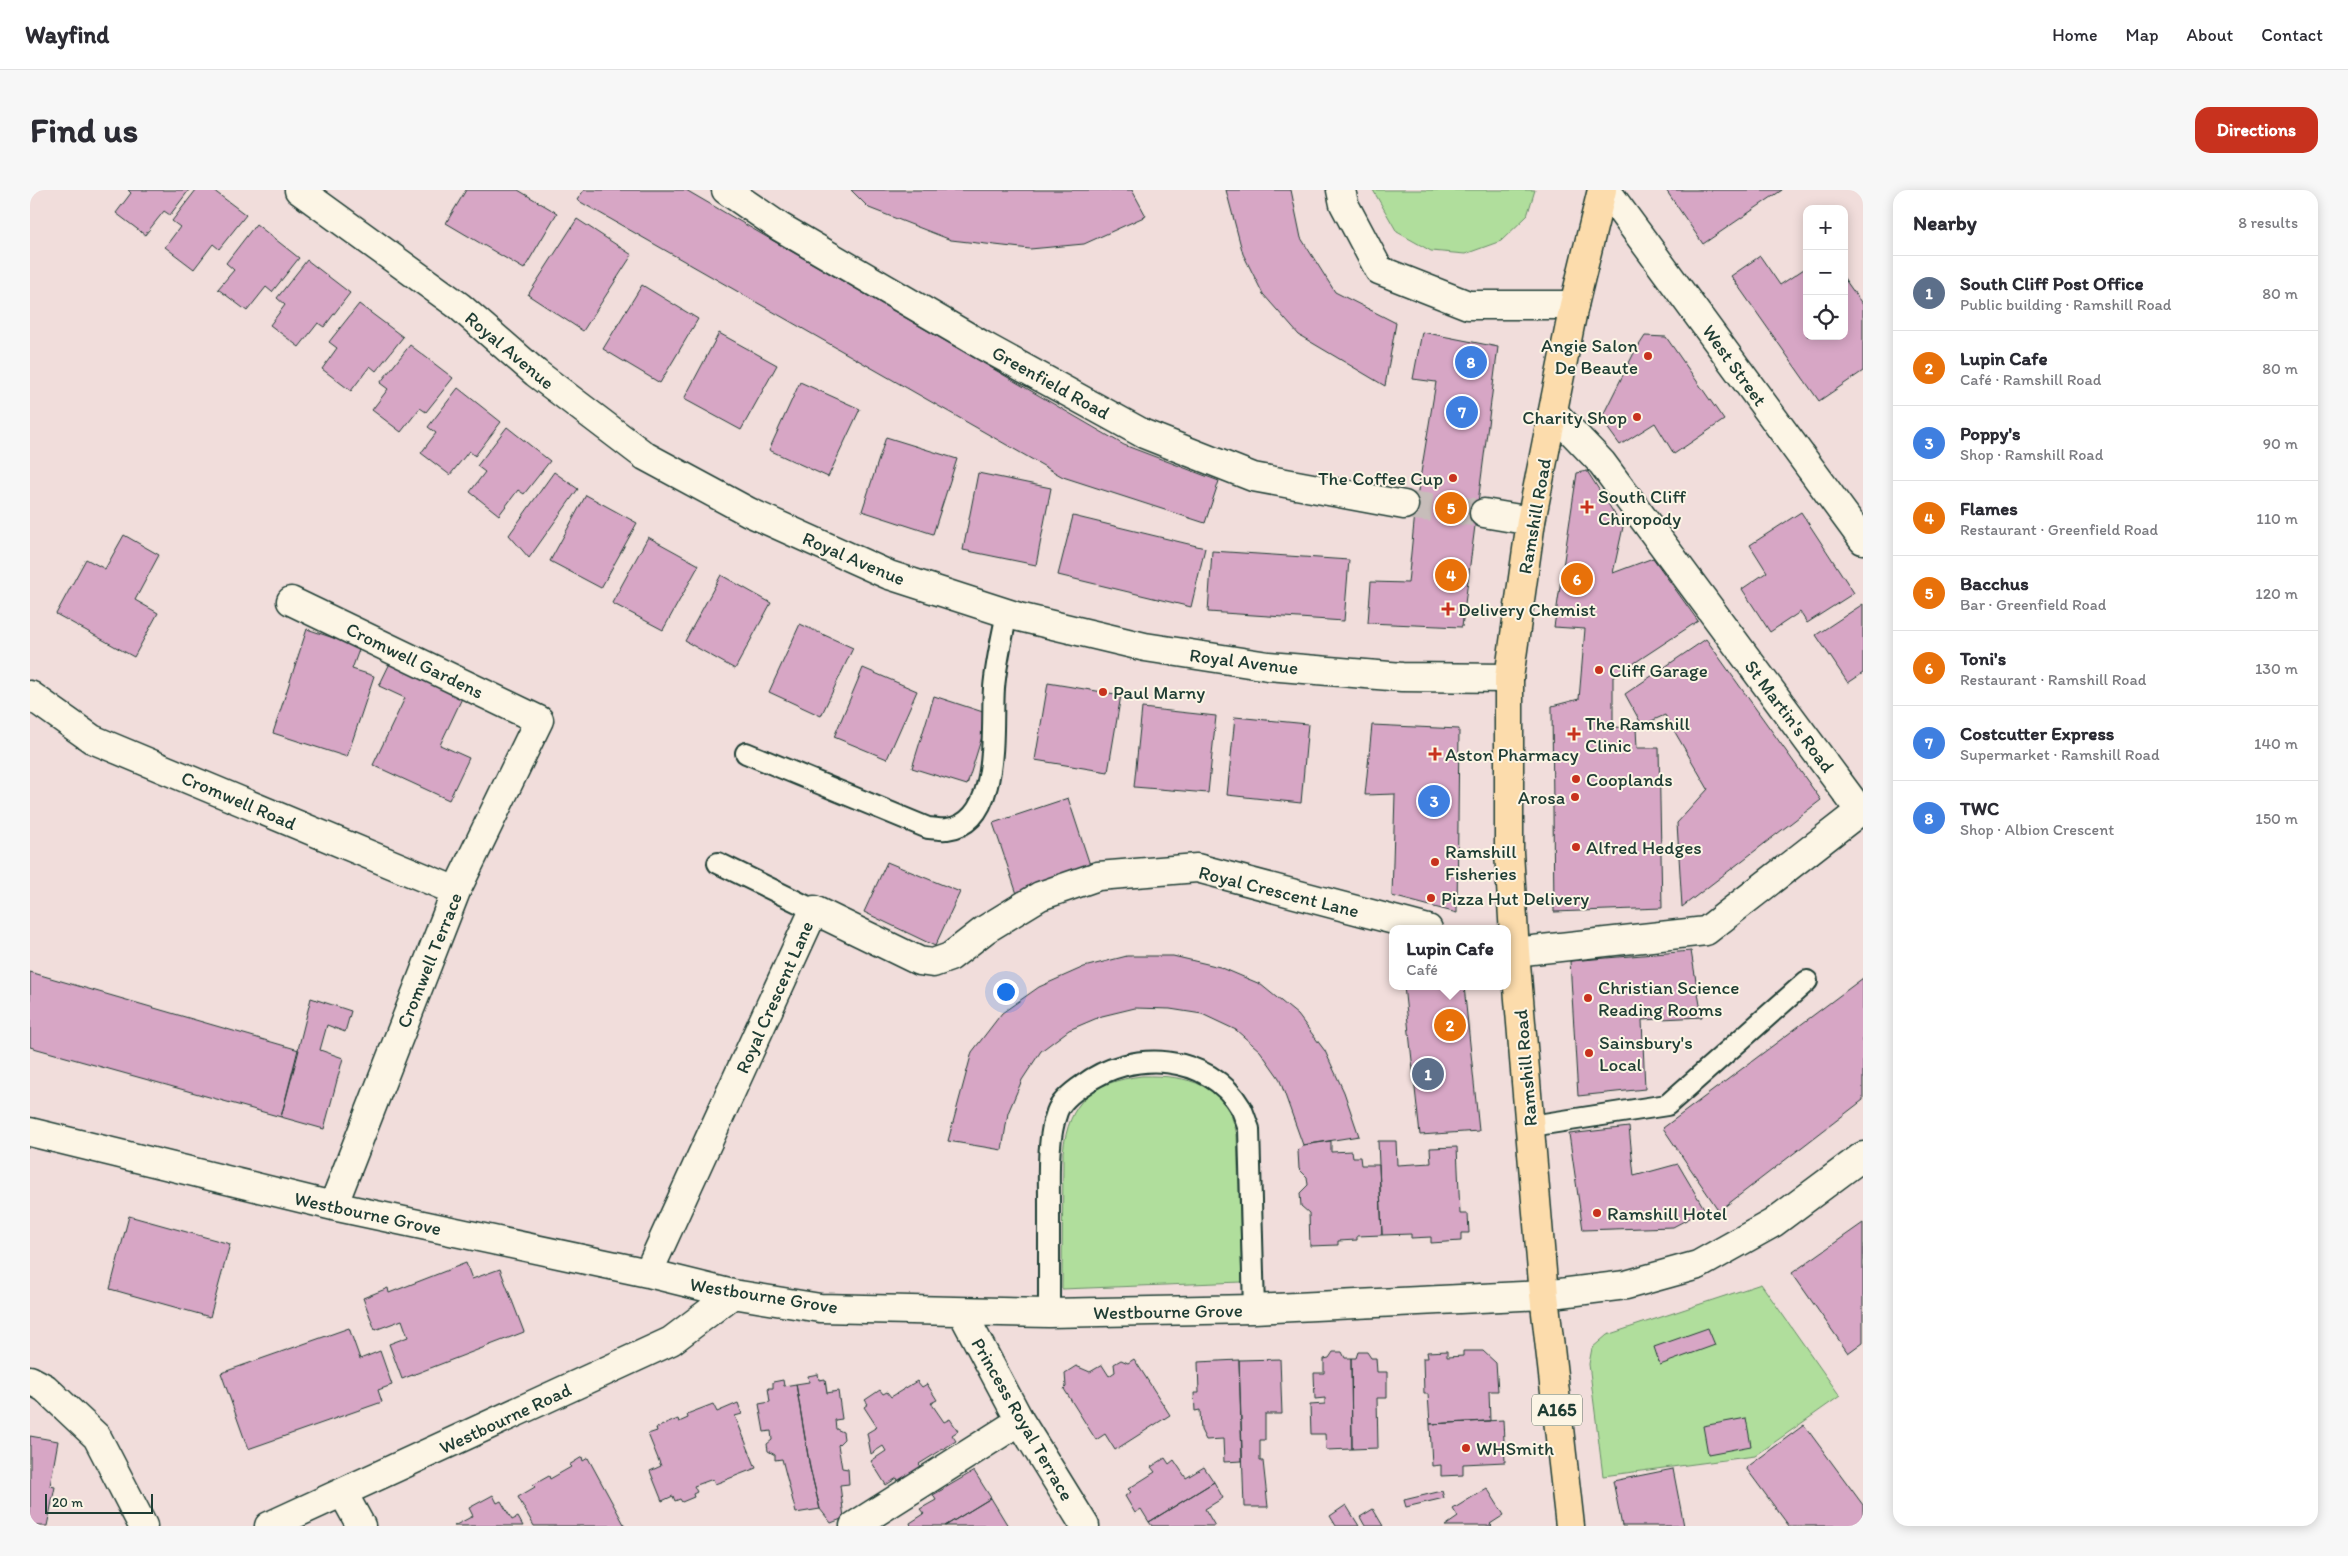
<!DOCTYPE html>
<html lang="en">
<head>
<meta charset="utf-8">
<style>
  body { margin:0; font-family:Itim,sans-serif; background:#f7f7f7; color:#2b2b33 }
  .controls { position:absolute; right:15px; top:15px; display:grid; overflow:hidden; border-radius:10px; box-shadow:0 2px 12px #0003 }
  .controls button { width:45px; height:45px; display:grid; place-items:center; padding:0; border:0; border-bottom:1px solid #e1e1e2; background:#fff; color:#2b2b33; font:25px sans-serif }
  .scale { position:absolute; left:15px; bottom:12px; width:108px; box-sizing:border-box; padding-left:5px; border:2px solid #1f3d34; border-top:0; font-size:14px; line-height:18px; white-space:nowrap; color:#1f3d34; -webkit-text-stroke:4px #fcf5e5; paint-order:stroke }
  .you { position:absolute; left:975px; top:801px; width:18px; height:18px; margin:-12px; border:4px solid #fff; border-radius:50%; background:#1a73e8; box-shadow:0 0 0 8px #1a73e833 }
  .badge { display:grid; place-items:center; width:32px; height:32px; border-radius:50%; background:#c8321e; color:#fff; font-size:16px; font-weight:700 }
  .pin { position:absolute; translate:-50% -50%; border:2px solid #fff; box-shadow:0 1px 5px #0006 }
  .popup { position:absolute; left:1359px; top:735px; width:122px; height:65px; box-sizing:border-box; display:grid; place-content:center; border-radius:10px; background:#fff; filter:drop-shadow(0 1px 4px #0005); font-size:16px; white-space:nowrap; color:#7c7c81 }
  .popup b { font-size:19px; color:#2b2b33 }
  .popup::after { content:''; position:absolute; left:50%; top:100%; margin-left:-10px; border:10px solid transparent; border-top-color:#fff }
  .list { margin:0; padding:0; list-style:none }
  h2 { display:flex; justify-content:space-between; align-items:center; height:65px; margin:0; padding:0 20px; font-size:21px }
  h2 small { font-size:16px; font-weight:400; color:#7c7c81 }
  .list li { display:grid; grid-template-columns:32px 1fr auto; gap:15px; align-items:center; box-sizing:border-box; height:75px; padding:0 20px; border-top:1px solid #e1e1e2 }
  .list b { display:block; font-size:19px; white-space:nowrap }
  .list p { margin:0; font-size:16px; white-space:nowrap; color:#7c7c81 }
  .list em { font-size:16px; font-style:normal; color:#7c7c81 }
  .icon { flex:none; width:28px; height:28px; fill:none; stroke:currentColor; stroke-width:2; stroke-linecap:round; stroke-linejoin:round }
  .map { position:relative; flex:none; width:1833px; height:1336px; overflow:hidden; border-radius:15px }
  header { display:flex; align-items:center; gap:30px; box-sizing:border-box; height:70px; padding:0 25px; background:#fff; border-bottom:1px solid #e1e1e2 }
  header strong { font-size:24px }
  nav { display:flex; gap:28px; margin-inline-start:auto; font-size:18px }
  .intro { display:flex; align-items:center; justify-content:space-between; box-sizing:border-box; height:120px; padding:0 30px }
  h1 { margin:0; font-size:35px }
  .button { padding:12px 22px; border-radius:15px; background:#c8321e; color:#fff; font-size:18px; font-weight:700 }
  main { display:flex; gap:30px; padding:0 30px }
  aside { flex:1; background:#fff; border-radius:15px; box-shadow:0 2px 12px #0003 }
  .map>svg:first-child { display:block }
  .green { fill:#b0de9c; stroke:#688e68 }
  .building { fill:#d7a6c5; stroke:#1f3d34 }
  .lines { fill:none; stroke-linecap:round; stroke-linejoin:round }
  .street-tunnel { stroke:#c7bdba; stroke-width:28; stroke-dasharray:28 14; stroke-linecap:butt }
  .lane-casing { stroke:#1f3d34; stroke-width:24 }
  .street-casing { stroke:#1f3d34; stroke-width:31 }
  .highway-casing { stroke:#1f3d34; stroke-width:31 }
  .lane { stroke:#fcf5e5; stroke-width:20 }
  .street { stroke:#fcf5e5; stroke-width:28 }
  .highway { stroke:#fcdcac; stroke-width:28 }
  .poi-dot { fill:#c8321e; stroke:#fcf5e5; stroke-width:2 }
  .labels { text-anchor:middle; stroke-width:4; stroke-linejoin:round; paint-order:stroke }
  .shield { fill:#fcf5e5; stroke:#617469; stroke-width:1 }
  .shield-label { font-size:18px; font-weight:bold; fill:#1f3d34 }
  .poi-label { font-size:19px; fill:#1f3d34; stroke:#fcf5e5; text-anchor:start }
  .street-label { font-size:19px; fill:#1f3d34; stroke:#fcf5e5 }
</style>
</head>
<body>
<header>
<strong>Wayfind</strong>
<nav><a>Home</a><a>Map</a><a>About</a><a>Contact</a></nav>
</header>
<div class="intro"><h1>Find us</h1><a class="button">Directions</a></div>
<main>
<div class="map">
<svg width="1833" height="1336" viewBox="0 0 1833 1336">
  <rect width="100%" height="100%" fill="#f1dddb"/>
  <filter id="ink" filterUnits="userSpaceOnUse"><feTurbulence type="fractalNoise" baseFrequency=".02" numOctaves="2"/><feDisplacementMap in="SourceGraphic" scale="10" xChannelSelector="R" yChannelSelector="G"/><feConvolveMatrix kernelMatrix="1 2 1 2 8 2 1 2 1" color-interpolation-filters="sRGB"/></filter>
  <g filter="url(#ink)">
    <path class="green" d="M1343,0H1505L1497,26L1471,51L1435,64L1401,61L1367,42Z
      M1112,886C1158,885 1197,894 1207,945L1212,1092L1032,1099L1033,962C1039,911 1062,892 1112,886Z
      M1731,1094L1810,1206L1725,1266L1573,1286L1559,1174L1562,1158L1577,1145Z"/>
    <path class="building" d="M98,0H159L140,25L134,21L115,45L86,23L101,3Z
      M166,0H183L216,25L189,59L183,54L164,79L135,57L150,37L142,31Z
      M436,0H488L527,23L494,79L416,33Z
      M554,0H656L1094,255L1189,291L1175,333L1033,287L547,10Z
      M821,0H1102L1116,26L1054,54L1000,59L921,50L839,18Z
      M1196,0H1261L1271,48L1305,102L1366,133L1355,196L1269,145L1233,104L1213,64Z
      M1636,0H1752L1673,54Z
      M547,29L602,65L553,141L498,105Z
      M226,34L269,68L242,102L236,97L217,121L188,99L204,80L196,73Z
      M1730,66L1750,95L1777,77V146H1814V88L1833,115V181L1789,211L1701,86Z
      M277,70L320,103L294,137L288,133L269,157L240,135L255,115L247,108Z
      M612,95L668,129L630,193L573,159Z
      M329,114L373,147L346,181L340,176L321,201L292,179L307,158L299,152Z
      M1392,142L1468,157L1432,437L1338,433L1341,392L1378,393L1386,313L1406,192L1383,189Z
      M689,143L747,175L711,240L654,209Z
      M1615,146L1636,147L1694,230L1644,264L1625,233L1590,255L1571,229L1604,163Z
      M380,155L423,188L396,222L390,218L371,242L342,220L358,199L350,193Z
      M770,192L830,219L798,287L739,260Z
      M428,198L471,232L445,266L439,261L420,285L391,263L406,243L398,237Z
      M477,237L520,271L494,304L488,300L469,325L440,302L455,282L447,276Z
      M856,247L927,269L903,344L832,321Z
      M1557,281L1593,337L1583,383L1623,368L1668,431L1583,487V537L1606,538L1607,558H1629L1632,718L1524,722L1522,516L1549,509L1555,439L1524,437L1547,283Z
      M524,282L548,299L499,368L479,345Z
      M948,283L1021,298L1006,375L933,360Z
      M556,305L607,333L571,398L520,371Z
      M1771,322L1824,403L1777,433L1770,422L1740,442L1712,399L1737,382L1720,355Z
      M1043,326L1175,358L1161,417L1028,385Z
      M94,345L129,365L105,410L128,423L104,467L26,424L56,369L75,379Z
      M618,347L669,375L633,440L582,413Z
      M1182,361L1319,370L1314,431L1178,422Z
      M691,385L741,413L705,479L655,451Z
      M1833,414V483L1818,493L1786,445Z
      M770,434L823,458L791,526L739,502Z
      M277,439L330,457L322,479L344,486L317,567L243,543Z
      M1676,449L1791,610L1652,717L1647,633L1678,599L1635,525L1612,535L1595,504Z
      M362,469L434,504L410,555L439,568L419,610L343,575L375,508L349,496Z
      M833,478L887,501L857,569L804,547Z
      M1018,493L1091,505L1078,582L1005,570Z
      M904,506L959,524L937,595L882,578Z
      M1112,518L1186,526L1178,603L1104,597Z
      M1205,527L1278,534L1271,613L1197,605Z
      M1342,535L1429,539L1427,723L1362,706L1365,604L1335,605Z
      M1038,608L1061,678L987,704L963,633Z
      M857,672L930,702L905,756L834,722Z
      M1661,761L1672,827L1612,830L1615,899L1548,906L1540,771Z
      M1097,766H1143L1190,777L1230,794L1268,825L1295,861L1314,902L1329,946L1273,955L1249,888L1230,861L1206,840L1172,824L1140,819L1105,818L1072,826L1039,840L1011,861L992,890L978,923L972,960L918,951L942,862L972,823L1009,797L1054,777Z
      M0,782L269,860L251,927L0,857Z
      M1833,788V910L1689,1021L1633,938Z
      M1374,796H1434L1449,941L1390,945Z
      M281,808L321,821L315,842L297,835L290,860L313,868L294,939L251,927Z
      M1599,937L1604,986L1648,974L1675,1020L1643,1037L1553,1040L1539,944Z
      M1301,951V962L1322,961L1323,967H1330L1331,975H1349L1352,1045L1327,1046V1050L1308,1051V1055L1280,1056L1279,1023L1271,1016L1270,1003L1278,995L1277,987L1269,979L1268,961L1273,955Z
      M1348,951H1366L1367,975L1401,973L1400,958L1427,957L1430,1024H1438L1439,1043H1431V1051L1401,1053V1047L1381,1048V1044L1352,1045Z
      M99,1026L200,1054L180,1127L80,1099Z
      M1833,1033V1152L1818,1163L1762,1083Z
      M436,1073L442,1089L470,1079L494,1142L372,1189L359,1154L378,1147L372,1130L345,1140L333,1108L358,1098L359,1103Z
      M319,1138L330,1169L350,1161L362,1195L348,1200L352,1212L218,1259L191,1183Z
      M1678,1138L1685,1155L1630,1175L1624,1157Z
      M1417,1161V1167L1433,1166V1161H1453L1466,1173L1468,1201H1459L1460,1231L1400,1234L1398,1204H1394L1393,1168H1398L1397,1162Z
      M1303,1162H1312L1315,1168H1321L1322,1259L1296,1260L1295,1244H1281L1280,1215L1295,1214V1208L1285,1209L1284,1183H1294V1169L1299,1168Z
      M1328,1162H1337L1341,1168H1346L1347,1182H1357V1208H1347L1348,1258L1322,1259L1321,1168H1326Z
      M1104,1169L1140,1225L1085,1260L1075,1244L1066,1250L1034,1199L1036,1197L1035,1183L1046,1176L1060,1182L1072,1175L1079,1186L1085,1182L1084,1174L1091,1170L1098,1173Z
      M1250,1169L1252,1224H1235V1250H1230V1271H1233L1238,1317H1214L1209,1170Z
      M1209,1170L1212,1271L1194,1272L1193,1249L1176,1250L1171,1240L1170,1220L1165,1221L1164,1203H1169L1168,1172Z
      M788,1184L789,1190L795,1189L797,1203L808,1201L812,1229L805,1230L806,1239L813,1242L814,1249L808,1255L812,1278L818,1279L819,1294L810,1295L814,1328L801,1333L790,1319L780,1278L766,1194L779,1192L778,1186Z
      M753,1190L754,1196L766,1194L780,1278L790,1319L766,1323L752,1269L745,1270V1265L738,1261L737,1254L742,1250L741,1241L734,1242L729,1214L740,1212L738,1198H743V1192Z
      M887,1191L892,1197L897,1194L907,1210L901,1213L914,1232L920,1229L928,1241L922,1245L926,1251L889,1274L894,1280L870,1295L867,1288L856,1295L841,1271L856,1261L853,1256L841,1264L837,1243L847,1237L834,1217L838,1214L835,1210L850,1200L853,1204L857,1202L861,1207Z
      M708,1213L712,1224L705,1226L726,1278L685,1294L683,1289L664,1296L667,1302L663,1304L664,1307L652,1312L650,1309L645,1311L643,1306L632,1311L620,1281L631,1276L618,1244L627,1241L626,1238L648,1229L649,1232L658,1228L657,1224L683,1214L687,1222Z
      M1716,1228L1721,1256L1678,1264L1673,1236Z
      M1473,1230L1475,1272L1433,1274V1285L1411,1286V1275L1402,1276L1400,1234Z
      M1774,1235L1833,1315V1330L1825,1336H1759L1716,1278Z
      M0,1246L28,1251L20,1296L25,1297L17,1336H0Z
      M552,1267L553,1271L558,1268L595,1336H504L488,1307L505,1297L503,1295L519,1286L520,1289L541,1277L539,1275Z
      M1135,1268L1139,1274L1144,1270L1156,1288L1174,1277L1184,1292L1119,1332L1111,1319L1105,1323L1095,1306L1101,1302L1098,1299L1125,1282L1121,1277Z
      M1643,1279L1654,1336H1592L1583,1291Z
      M944,1281L961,1308L915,1336H881L880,1333L894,1324L890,1319L906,1310L903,1305Z
      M1184,1292L1193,1308L1175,1319L1185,1336H1122L1119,1332Z
      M1457,1298L1474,1325L1460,1334L1462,1336H1415L1428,1327L1423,1319Z
      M1412,1301L1414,1308L1376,1317L1374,1310Z
      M463,1305L467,1313L471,1311L482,1330L488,1327L493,1336H424L443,1326L439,1318Z
      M961,1308L978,1336H915Z
      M1316,1315L1329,1336H1306L1300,1326Z
      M1343,1319L1353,1336H1335L1330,1327Z"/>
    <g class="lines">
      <path class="street-tunnel" d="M1374,315L1454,323"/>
      <defs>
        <path id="lane" d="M716,563L898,638C904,638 911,640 917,639C972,633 961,536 964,498C966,473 972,448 977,423
          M688,673L784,720
          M1501,936L1637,915L1777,791
          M1019,1123C1019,1086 1019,1049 1019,1013C1019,983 1017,950 1027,922C1031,911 1044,901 1053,895C1100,859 1179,863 1211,918C1214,924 1216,932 1219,939L1224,1119"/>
        <path id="street" d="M269,0L429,116L506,183L615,266L719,322L859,385L989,427L1115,457L1238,476L1372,487L1479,488
          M696,0L750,37L952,155L1114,244L1223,287L1374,315
          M1311,0L1314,14L1349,80L1438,115H1544
          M1576,0L1833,350
          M1454,323L1501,331
          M261,411L509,530L426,701L303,1016
          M0,505L62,549L426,701
          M1478,760L1485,762L1676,741L1830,621L1572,273L1523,222
          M0,942L303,1016L618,1083L703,1104L790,1118L1019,1123L1224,1119L1514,1105L1596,1095L1668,1075L1743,1033L1833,966
          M618,1083L784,720L889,771L903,773L920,767L956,739L1010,706L1068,686L1167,678L1398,739
          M932,1122L990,1231L1055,1336
          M0,1190L15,1198L67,1247L113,1336
          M313,1303L331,1336
          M239,1336L641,1151L703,1104
          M824,1336L990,1231"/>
        <path id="highway" d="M1540,1336L1514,1105L1485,762L1479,662V488L1501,331L1544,115L1572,0"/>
      </defs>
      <use href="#lane" class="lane-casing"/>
      <use href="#street" class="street-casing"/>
      <use href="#highway" class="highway-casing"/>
      <use href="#lane" class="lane"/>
      <use href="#street" class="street"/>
      <use href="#highway" class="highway"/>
    </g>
  </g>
  <g class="poi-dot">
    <circle cx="1618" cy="166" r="5"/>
    <circle cx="1607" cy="227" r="5"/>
    <circle cx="1423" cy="288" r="5"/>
    <path d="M1554.5 309.5h5v5h5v5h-5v5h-5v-5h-5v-5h5z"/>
    <path d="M1415.5 411.5h5v5h5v5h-5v5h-5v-5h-5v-5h5z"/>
    <circle cx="1569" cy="480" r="5"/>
    <circle cx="1073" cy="502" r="5"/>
    <path d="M1541.5 536.5h5v5h5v5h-5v5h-5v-5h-5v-5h5z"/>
    <path d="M1402.5 556.5h5v5h5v5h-5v5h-5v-5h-5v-5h5z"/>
    <circle cx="1546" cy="589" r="5"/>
    <circle cx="1545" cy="607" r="5"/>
    <circle cx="1546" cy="657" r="5"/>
    <circle cx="1405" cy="672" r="5"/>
    <circle cx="1401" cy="708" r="5"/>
    <circle cx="1558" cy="808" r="5"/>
    <circle cx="1559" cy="863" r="5"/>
    <circle cx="1567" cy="1023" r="5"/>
    <circle cx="1436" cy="1258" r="5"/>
  </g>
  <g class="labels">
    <rect class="shield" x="1502" y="1204.5" width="50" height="31" rx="4"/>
    <g class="shield-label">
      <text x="1527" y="1226">A165</text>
    </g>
    <g class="poi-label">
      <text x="1608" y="162" text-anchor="end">Angie Salon<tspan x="1608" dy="22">De Beaute</tspan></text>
      <text x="1597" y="234" text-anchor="end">Charity Shop</text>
      <text x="1413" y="295" text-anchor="end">The Coffee Cup</text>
      <text x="1568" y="313">South Cliff<tspan x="1568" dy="22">Chiropody</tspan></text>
      <text x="1428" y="426">Delivery Chemist</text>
      <text x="1579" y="487">Cliff Garage</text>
      <text x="1083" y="509">Paul Marny</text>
      <text x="1555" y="540">The Ramshill<tspan x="1555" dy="22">Clinic</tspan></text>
      <text x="1415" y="571">Aston Pharmacy</text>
      <text x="1556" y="596">Cooplands</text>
      <text x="1535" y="614" text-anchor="end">Arosa</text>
      <text x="1556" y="664">Alfred Hedges</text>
      <text x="1415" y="668">Ramshill<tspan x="1415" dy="22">Fisheries</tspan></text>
      <text x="1411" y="715">Pizza Hut Delivery</text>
      <text x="1568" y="804">Christian Science<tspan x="1568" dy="22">Reading Rooms</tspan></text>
      <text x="1569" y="859">Sainsbury's<tspan x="1569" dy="22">Local</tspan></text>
      <text x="1577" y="1030">Ramshill Hotel</text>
      <text x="1446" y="1265">WHSmith</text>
    </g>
    <g class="street-label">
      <text transform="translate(480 160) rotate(40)" y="7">Royal Avenue</text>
      <text transform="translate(1705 175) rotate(54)" y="7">West Street</text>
      <text transform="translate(1021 192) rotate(29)" y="7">Greenfield Road</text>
      <text transform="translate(1504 326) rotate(-80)" y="7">Ramshill Road</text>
      <text transform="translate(824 368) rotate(23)" y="7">Royal Avenue</text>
      <text transform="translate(385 470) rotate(26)" y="7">Cromwell Gardens</text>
      <text transform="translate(1214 471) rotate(7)" y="7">Royal Avenue</text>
      <text transform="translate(1760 526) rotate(53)" y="7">St Martin's Road</text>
      <text transform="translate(209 610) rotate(23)" y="7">Cromwell Road</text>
      <text transform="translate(1249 701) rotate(14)" y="7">Royal Crescent Lane</text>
      <text transform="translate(399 770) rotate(-68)" y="7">Cromwell Terrace</text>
      <text transform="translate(744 807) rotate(-66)" y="7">Royal Crescent Lane</text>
      <text transform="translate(1495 878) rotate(-95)" y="7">Ramshill Road</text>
      <text transform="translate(338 1023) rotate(12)" y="7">Westbourne Grove</text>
      <text transform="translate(734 1105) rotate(9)" y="7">Westbourne Grove</text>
      <text transform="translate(1138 1121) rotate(-1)" y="7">Westbourne Grove</text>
      <text transform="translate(475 1228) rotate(-25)" y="7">Westbourne Road</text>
      <text transform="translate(993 1229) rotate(60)" y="7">Princess Royal Terrace</text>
    </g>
  </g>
</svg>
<div class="controls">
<button>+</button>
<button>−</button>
<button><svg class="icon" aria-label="locate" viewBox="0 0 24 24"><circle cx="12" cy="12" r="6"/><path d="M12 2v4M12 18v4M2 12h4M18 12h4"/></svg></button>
</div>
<div class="scale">20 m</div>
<div class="you"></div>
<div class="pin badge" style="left:1398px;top:884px;background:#5c6f8a">1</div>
<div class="pin badge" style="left:1420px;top:835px;background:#e8710a">2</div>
<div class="popup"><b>Lupin Cafe</b>Café</div>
<div class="pin badge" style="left:1404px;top:611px;background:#3f7fe0">3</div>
<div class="pin badge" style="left:1421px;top:385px;background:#e8710a">4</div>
<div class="pin badge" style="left:1421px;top:318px;background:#e8710a">5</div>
<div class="pin badge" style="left:1547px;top:389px;background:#e8710a">6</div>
<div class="pin badge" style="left:1432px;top:222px;background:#3f7fe0">7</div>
<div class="pin badge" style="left:1441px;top:172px;background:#3f7fe0">8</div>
</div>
<aside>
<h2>Nearby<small>8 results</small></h2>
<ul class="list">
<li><span class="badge" style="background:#5c6f8a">1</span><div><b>South Cliff Post Office</b><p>Public building · Ramshill Road</p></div><em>80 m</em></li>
<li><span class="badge" style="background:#e8710a">2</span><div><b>Lupin Cafe</b><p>Café · Ramshill Road</p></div><em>80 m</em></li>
<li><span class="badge" style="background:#3f7fe0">3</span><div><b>Poppy's</b><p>Shop · Ramshill Road</p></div><em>90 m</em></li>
<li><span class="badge" style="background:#e8710a">4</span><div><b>Flames</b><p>Restaurant · Greenfield Road</p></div><em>110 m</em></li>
<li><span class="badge" style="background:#e8710a">5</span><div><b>Bacchus</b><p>Bar · Greenfield Road</p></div><em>120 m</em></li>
<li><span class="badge" style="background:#e8710a">6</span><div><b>Toni's</b><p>Restaurant · Ramshill Road</p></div><em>130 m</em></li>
<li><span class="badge" style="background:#3f7fe0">7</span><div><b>Costcutter Express</b><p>Supermarket · Ramshill Road</p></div><em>140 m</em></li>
<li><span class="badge" style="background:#3f7fe0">8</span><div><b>TWC</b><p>Shop · Albion Crescent</p></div><em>150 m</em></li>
</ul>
</aside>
</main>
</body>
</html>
